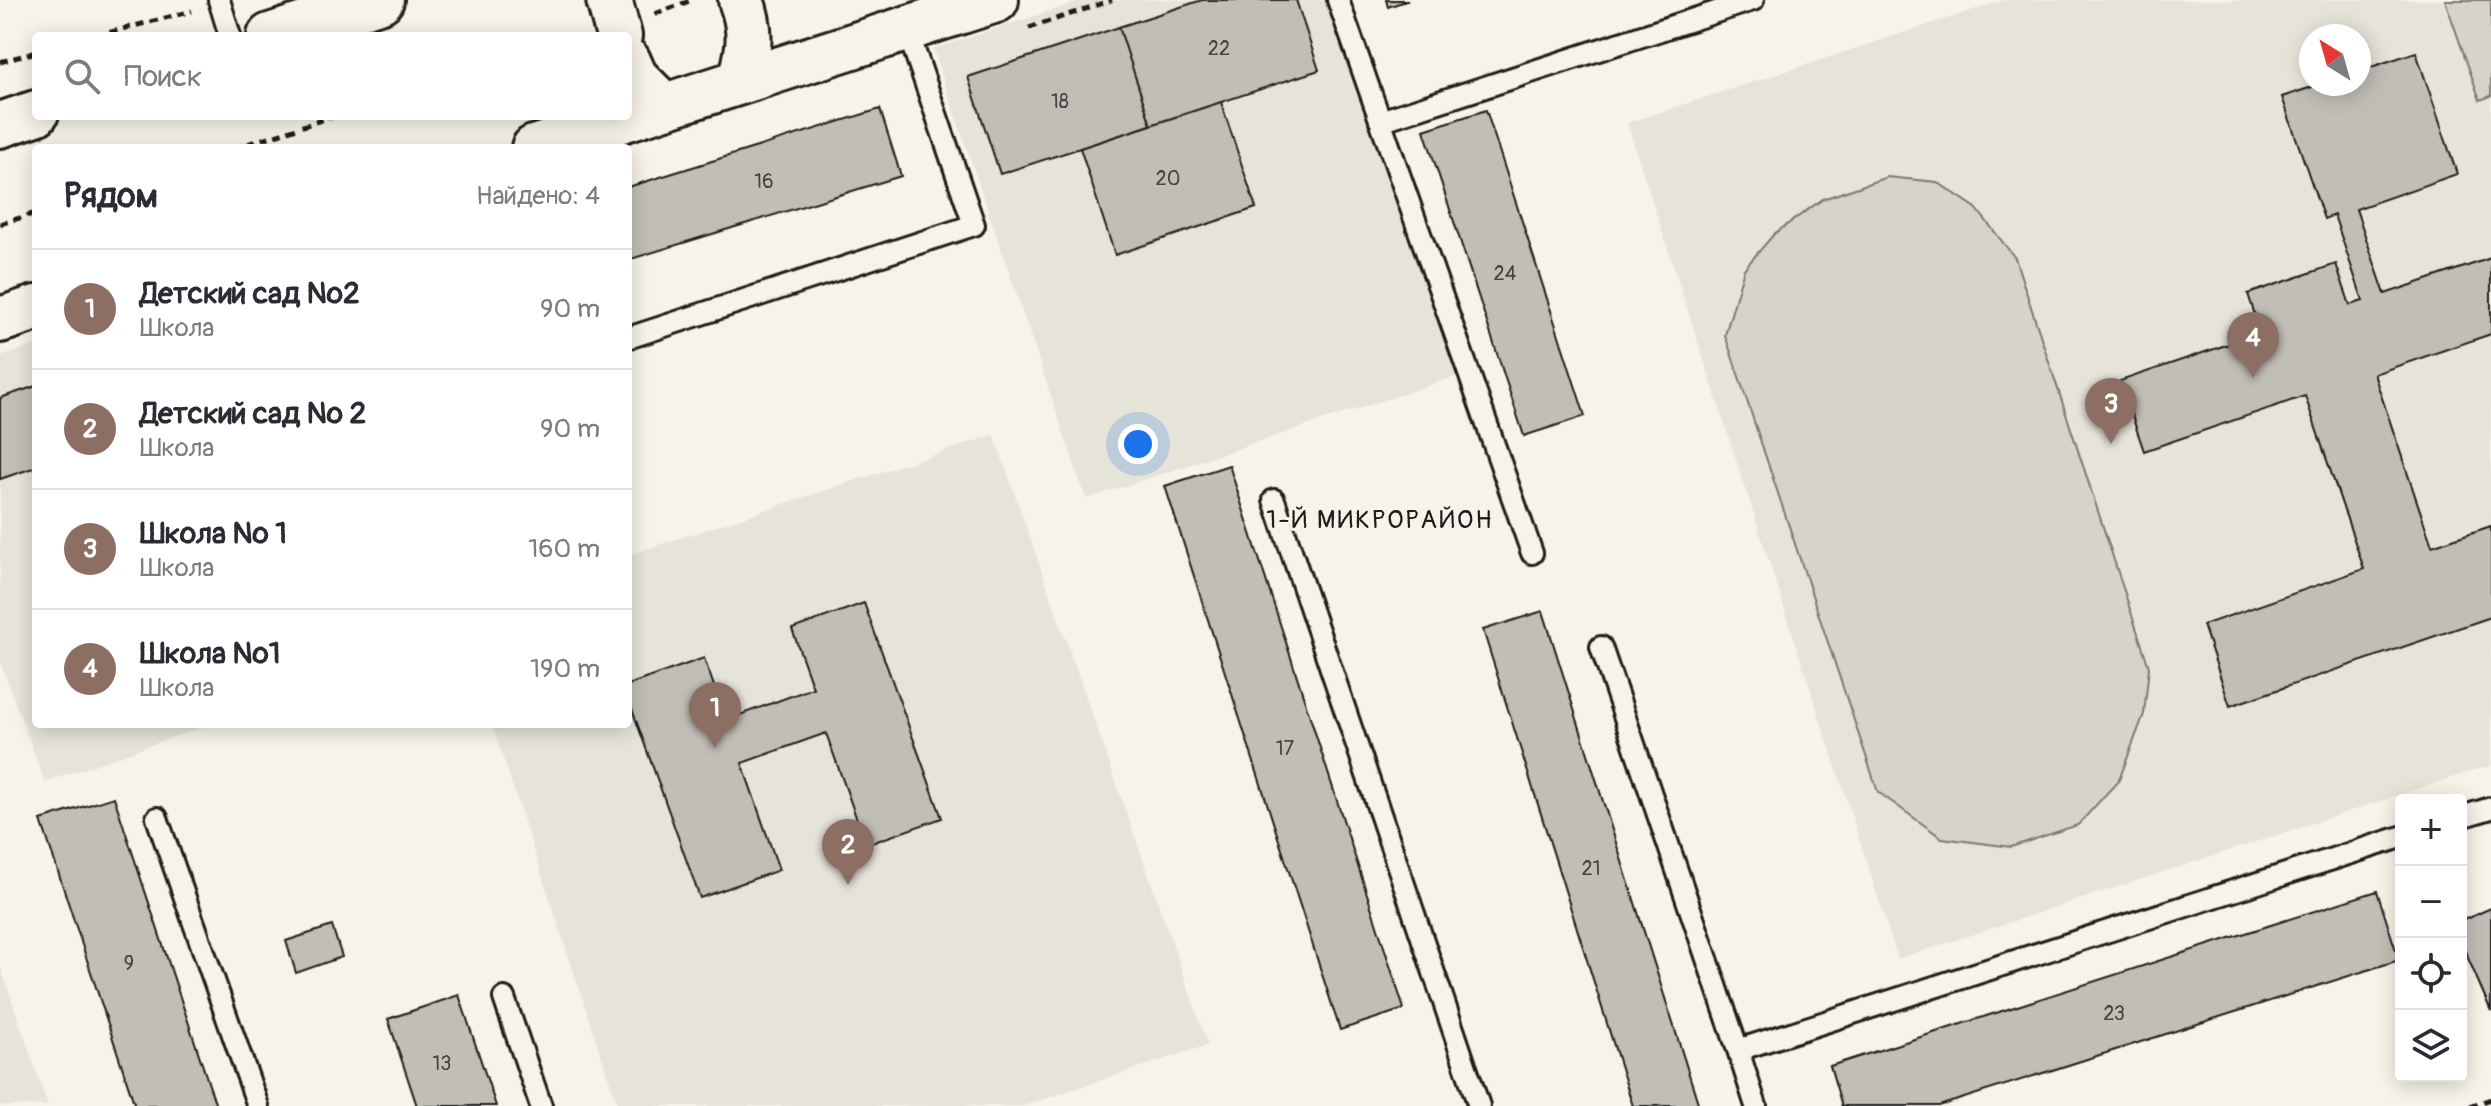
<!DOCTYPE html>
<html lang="ru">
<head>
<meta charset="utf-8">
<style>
  body { margin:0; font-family:Pangolin,sans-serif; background:#f7f7f7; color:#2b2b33 }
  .controls { position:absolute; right:24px; bottom:24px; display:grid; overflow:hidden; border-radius:8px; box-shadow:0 4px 20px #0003 }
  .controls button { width:72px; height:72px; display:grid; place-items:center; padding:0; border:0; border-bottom:2px solid #e1e1e2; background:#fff; color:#2b2b33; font:40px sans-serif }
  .compass { position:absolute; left:2299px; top:24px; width:72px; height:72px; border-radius:50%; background:#fff; box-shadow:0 4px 20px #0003; rotate:323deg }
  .you { position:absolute; left:1138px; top:444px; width:28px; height:28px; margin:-20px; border:6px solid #fff; border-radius:50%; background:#1a73e8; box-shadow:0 0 0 12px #1a73e833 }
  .badge { display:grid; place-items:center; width:52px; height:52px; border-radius:50%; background:#d93025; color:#fff; font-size:26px; font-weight:700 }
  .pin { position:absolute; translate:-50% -66px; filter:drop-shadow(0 2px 4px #0008) }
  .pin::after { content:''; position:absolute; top:42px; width:28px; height:24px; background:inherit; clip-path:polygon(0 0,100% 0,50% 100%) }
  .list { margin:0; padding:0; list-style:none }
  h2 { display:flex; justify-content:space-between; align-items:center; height:104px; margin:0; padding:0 32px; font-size:34px }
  h2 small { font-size:26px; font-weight:400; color:#7c7c81 }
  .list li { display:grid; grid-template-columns:52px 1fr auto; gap:24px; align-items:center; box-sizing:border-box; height:120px; padding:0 32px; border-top:2px solid #e1e1e2 }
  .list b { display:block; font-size:30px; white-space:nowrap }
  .list p { margin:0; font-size:26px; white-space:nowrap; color:#7c7c81 }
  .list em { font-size:26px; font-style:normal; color:#7c7c81 }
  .icon { flex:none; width:44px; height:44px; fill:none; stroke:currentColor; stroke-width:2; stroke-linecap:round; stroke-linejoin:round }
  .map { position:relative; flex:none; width:2491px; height:1106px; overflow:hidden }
  .search { position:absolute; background:#fff; box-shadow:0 4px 20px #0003; left:32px; top:32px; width:600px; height:88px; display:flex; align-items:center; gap:20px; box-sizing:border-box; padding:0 28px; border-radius:8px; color:#7c7c81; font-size:30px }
  .panel { position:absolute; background:#fff; box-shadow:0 4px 20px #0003; left:32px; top:144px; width:600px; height:584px; border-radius:8px }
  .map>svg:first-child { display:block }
  .built { fill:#e6e3d9; fill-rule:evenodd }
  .pitch { fill:#d7d3cb; stroke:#7a7874; stroke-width:2 }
  .building { fill:#c0beb5; stroke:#1c1c1c; stroke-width:2 }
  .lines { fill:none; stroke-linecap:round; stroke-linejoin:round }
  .service-casing { stroke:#1c1c1c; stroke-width:26 }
  .secondary-casing { stroke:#1c1c1c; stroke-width:50 }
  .path { stroke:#1c1c1c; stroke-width:5; stroke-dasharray:8 6; stroke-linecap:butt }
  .service { stroke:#f7f3e8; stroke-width:20 }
  .secondary { stroke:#f7f3e8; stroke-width:44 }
  .labels { text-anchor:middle; stroke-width:6; stroke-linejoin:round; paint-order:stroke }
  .number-label { font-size:20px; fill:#454442 }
  .neighbourhood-label { font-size:26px; letter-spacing:2px; fill:#1c1c1c; stroke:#f7f3e8 }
</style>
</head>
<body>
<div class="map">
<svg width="2491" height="1106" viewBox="0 0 2491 1106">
  <rect width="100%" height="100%" fill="#f7f3e8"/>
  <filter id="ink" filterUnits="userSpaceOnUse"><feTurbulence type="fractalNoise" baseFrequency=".0125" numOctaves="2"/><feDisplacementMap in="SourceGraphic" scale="16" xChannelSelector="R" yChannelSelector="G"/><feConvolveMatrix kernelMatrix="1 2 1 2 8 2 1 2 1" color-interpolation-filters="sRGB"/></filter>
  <g filter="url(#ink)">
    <path class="built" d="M1084,0H1327L1463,374L1086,499L933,49Z
      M2004,0H2491V765L1898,959L1627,123ZM2311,36H2359V84H2311Z
      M36,345V724H211L45,782L0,662V357Z
      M994,435L1208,1045L1023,1106H618L492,724H628V555Z
      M0,965L48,1106H0Z"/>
    <path class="pitch" d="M2445,0H2491V96L2480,100Z
      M1887,177L1937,182L1976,208L2015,258L2149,667L2144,714L2119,780L2078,825L2011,847L1942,838L1878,792L1725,335L1744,269L1774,234L1823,199Z"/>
    <path class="building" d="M1202,0H1296L1319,70L1151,125L1119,27Z
      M1386,0H1408L1388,7Z
      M1119,27L1151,125L1000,174L968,77Z
      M2416,52L2457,174L2356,209L2385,294L2491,258V334L2374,374L2432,546L2491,526V617L2230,706L2203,625L2364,569L2305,396L2144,451L2120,381L2261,333L2248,294L2336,264L2350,305L2363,301L2334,215L2324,219L2282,97L2321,84H2359V71Z
      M1221,102L1256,208L1115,255L1080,148Z
      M880,109L901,176L628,260V187Z
      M1486,110L1585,416L1524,436L1424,130Z
      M36,386V467L0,479V398Z
      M1229,465L1404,1009L1340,1030L1165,486Z
      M864,603L942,818L866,845L826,733L742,763L779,870L700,898L628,698V685L704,658L726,720L813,688L792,629Z
      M1543,611L1699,1106H1633L1483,630Z
      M114,797L216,1106H135L41,820Z
      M2377,891L2399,960L1939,1106H1842L1830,1066Z
      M2491,908V1011L2461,942V921Z
      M332,926L342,957L296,973L286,941Z
      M459,995L496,1106H417L388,1019Z"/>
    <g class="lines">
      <defs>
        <path id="service" d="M219,0L230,36
          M1338,0L1532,553
          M1380,121L1753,0
          M628,338L974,225L907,29
          M1274,500L1479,1106
          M1601,647L1738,1050
          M2461,817L2491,808
          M157,818L258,1106
          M504,998L541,1106
          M1756,1106L1738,1050L2401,837"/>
        <path id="secondary" d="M609,0L619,36
          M270,36L381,0
          M628,61L635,77L664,106
          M741,82C749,48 753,33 741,0
          M0,125L36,113
          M534,148L996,0
          M0,320L36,308"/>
      </defs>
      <use href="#service" class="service-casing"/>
      <use href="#secondary" class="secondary-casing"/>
      <path class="path" d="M655,14L692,0
        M1029,28L1112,0
        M96,36L192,11
        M0,62L36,52
        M235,148L334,116
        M0,224L36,213
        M2470,1106L2491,1099"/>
      <use href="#service" class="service"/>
      <use href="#secondary" class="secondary"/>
    </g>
  </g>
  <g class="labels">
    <g class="number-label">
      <text x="1219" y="55">22</text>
      <text x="1060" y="108">18</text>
      <text x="1168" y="185">20</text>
      <text x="764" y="188">16</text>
      <text x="1505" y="280">24</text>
      <text x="1285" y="755">17</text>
      <text x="1591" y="875">21</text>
      <text x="129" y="970">9</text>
      <text x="2114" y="1020">23</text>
      <text x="442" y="1070">13</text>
    </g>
    <g class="neighbourhood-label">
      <text x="1380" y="528">1-Й МИКРОРАЙОН</text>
    </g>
  </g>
</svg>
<div class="controls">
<button>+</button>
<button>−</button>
<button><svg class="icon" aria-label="locate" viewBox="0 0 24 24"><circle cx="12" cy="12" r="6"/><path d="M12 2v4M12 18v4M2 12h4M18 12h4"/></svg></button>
<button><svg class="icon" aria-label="layers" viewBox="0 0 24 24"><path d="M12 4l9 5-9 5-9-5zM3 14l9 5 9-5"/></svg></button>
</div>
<svg class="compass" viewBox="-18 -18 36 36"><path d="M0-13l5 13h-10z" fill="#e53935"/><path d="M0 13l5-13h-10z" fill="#7c7c81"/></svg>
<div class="you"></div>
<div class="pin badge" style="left:715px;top:748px;background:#8d6e63">1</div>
<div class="pin badge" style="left:848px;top:885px;background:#8d6e63">2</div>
<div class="pin badge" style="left:2111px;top:444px;background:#8d6e63">3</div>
<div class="pin badge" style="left:2253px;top:378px;background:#8d6e63">4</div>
<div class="search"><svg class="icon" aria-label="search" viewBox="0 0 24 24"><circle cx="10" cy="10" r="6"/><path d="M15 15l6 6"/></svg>Поиск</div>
<section class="panel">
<h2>Рядом<small>Найдено: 4</small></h2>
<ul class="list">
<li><span class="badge" style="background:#8d6e63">1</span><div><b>Детский сад №2</b><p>Школа</p></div><em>90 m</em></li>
<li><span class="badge" style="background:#8d6e63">2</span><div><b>Детский сад № 2</b><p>Школа</p></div><em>90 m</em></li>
<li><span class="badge" style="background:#8d6e63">3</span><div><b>Школа № 1</b><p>Школа</p></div><em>160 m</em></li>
<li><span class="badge" style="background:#8d6e63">4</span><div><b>Школа №1</b><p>Школа</p></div><em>190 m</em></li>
</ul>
</section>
</div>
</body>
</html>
